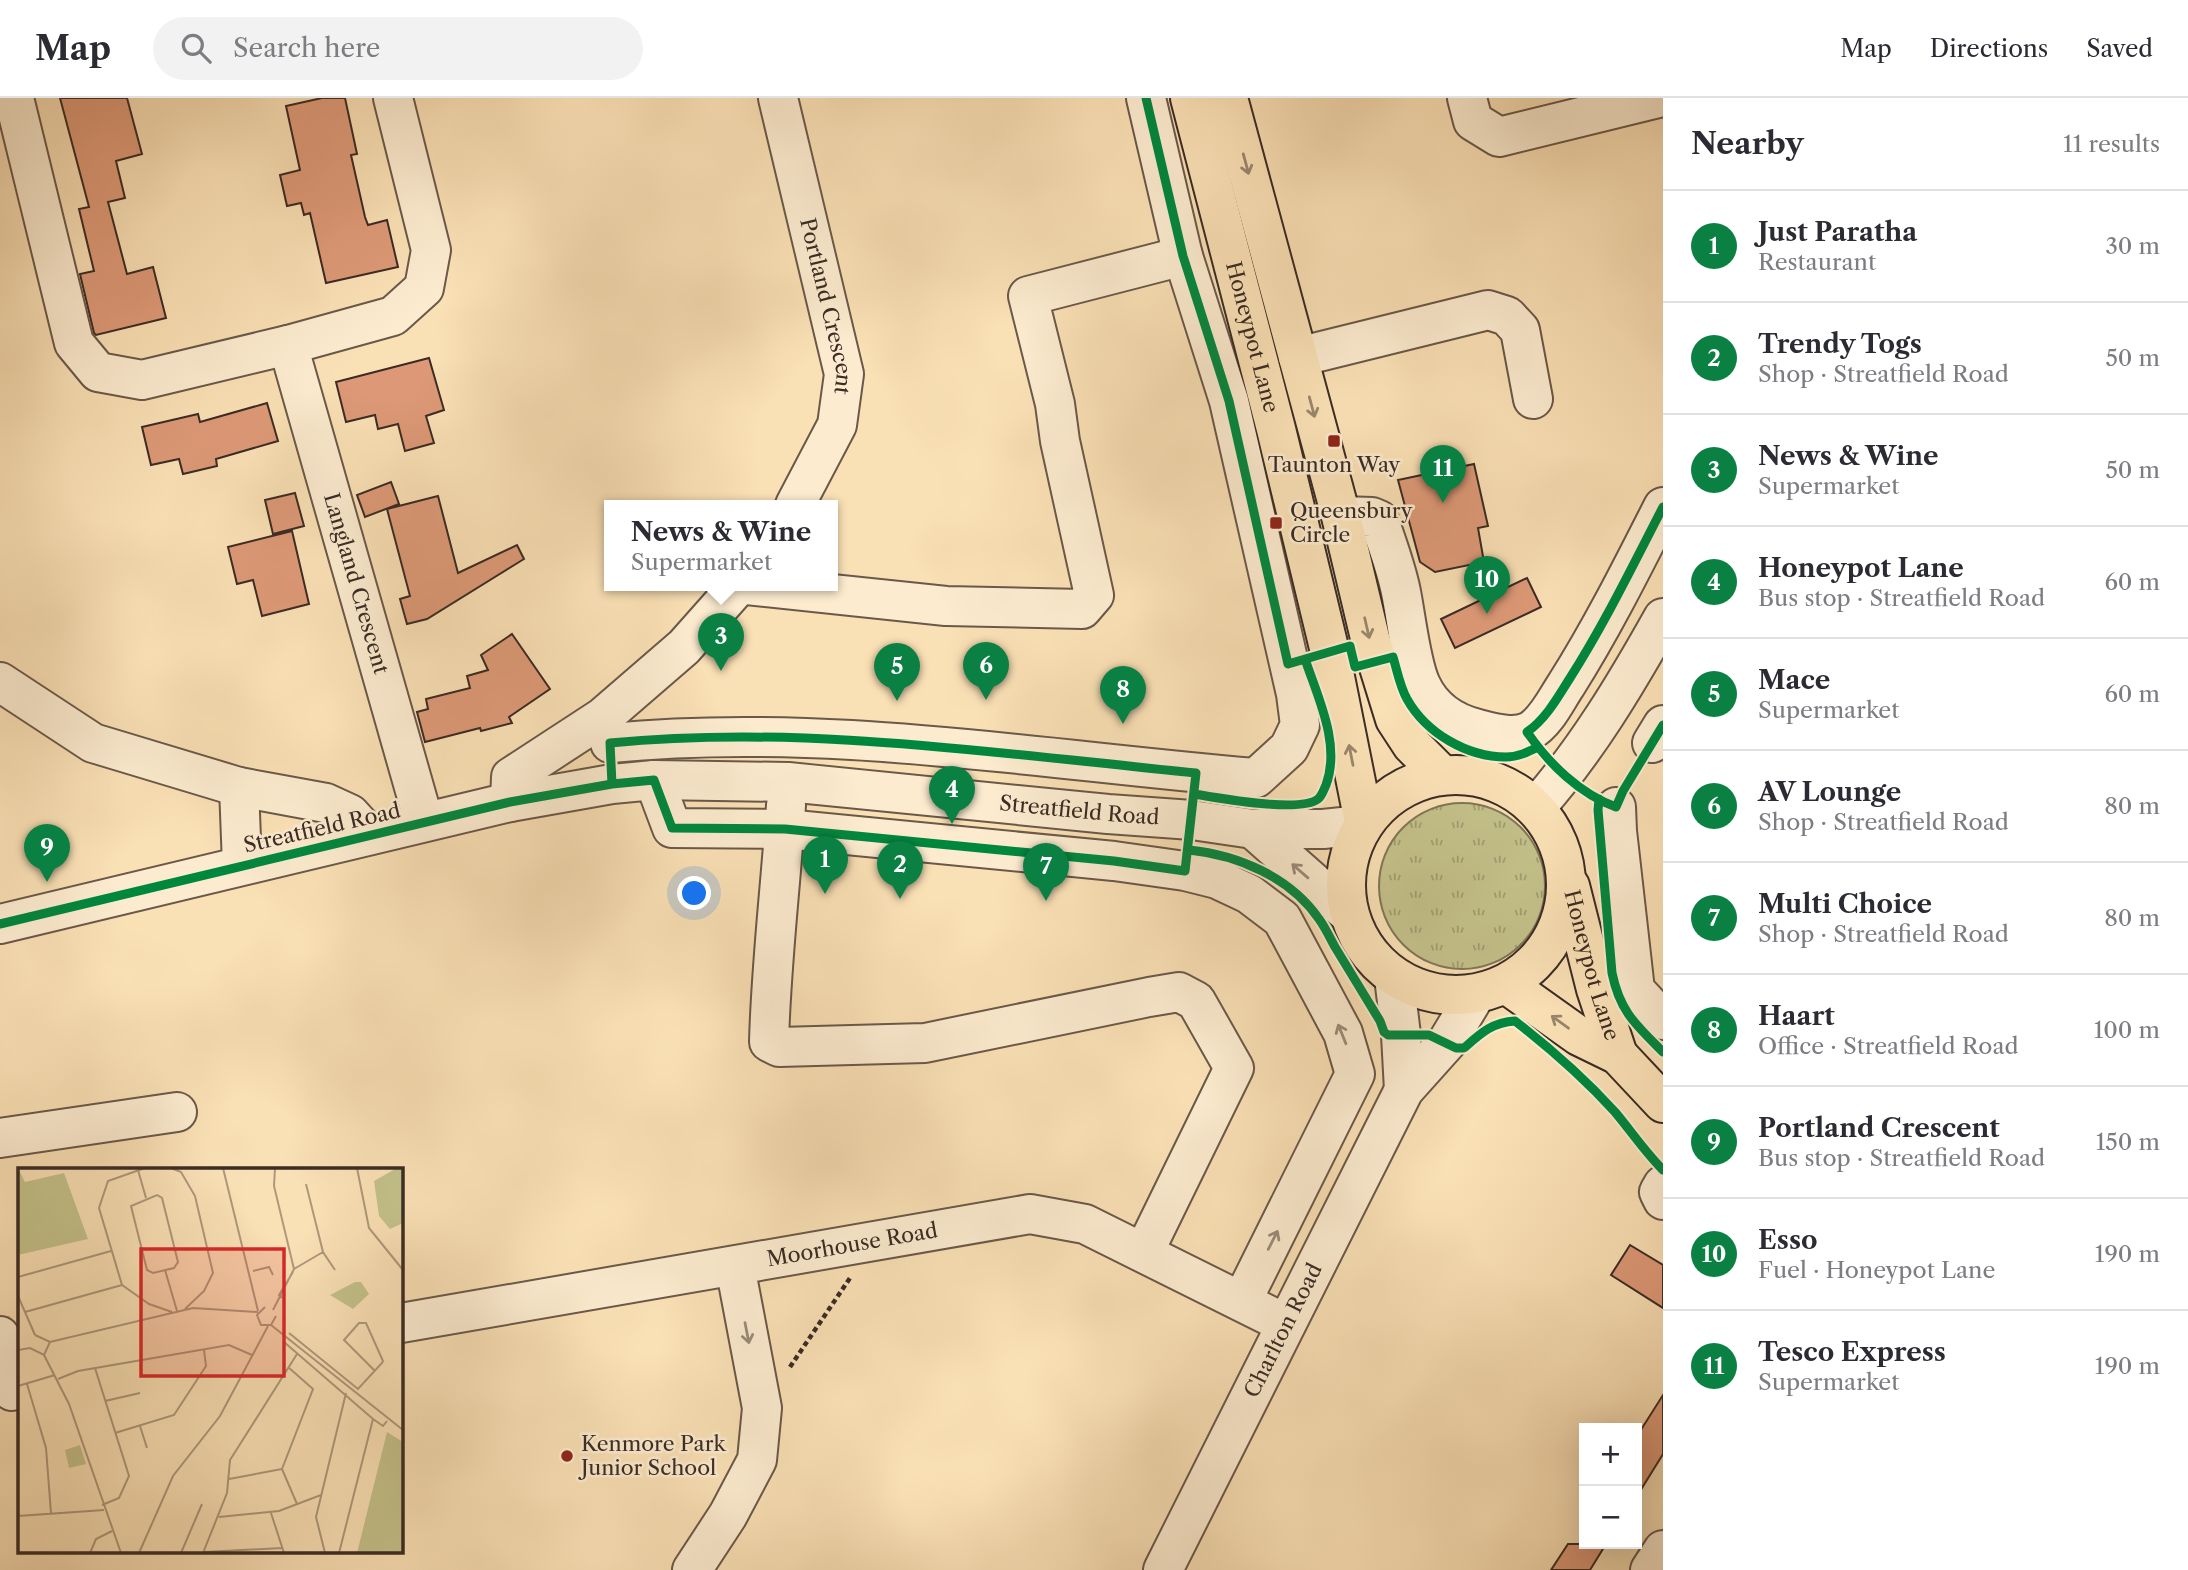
<!DOCTYPE html>
<html lang="en">
<head>
<meta charset="utf-8">
<style>
  body { margin:0; font-family:"Libre Caslon Text",serif; background:#f2f2f3; color:#2b2b33 }
  .controls { position:absolute; right:21px; bottom:21px; display:grid; overflow:hidden; border-radius:0px; box-shadow:0 7px 28px #0002 }
  .controls button { width:63px; height:63px; display:grid; place-items:center; padding:0; border:0; border-bottom:2px solid #e1e1e2; background:#fff; color:#2b2b33; font:35px sans-serif }
  .you { position:absolute; left:695px; top:796px; width:24px; height:24px; margin:-18px; border:5px solid #fff; border-radius:50%; background:#1a73e8; box-shadow:0 0 0 10px #1a73e833 }
  .badge { display:grid; place-items:center; width:46px; height:46px; border-radius:50%; background:#0b8043; color:#fff; font-size:23px; font-weight:700 }
  .pin { position:absolute; translate:-50% -58px; filter:drop-shadow(0 2px 4px #0008) }
  .pin::after { content:''; position:absolute; top:37px; width:24px; height:21px; background:inherit; clip-path:polygon(0 0,100% 0,50% 100%) }
  .popup { position:absolute; left:604px; top:402px; width:234px; height:91px; box-sizing:border-box; display:grid; place-content:center; border-radius:0px; background:#fff; filter:drop-shadow(0 2px 5px #0005); font-size:23px; white-space:nowrap; color:#7c7c81 }
  .popup b { font-size:26px; color:#2b2b33 }
  .popup::after { content:''; position:absolute; left:50%; top:100%; margin-left:-14px; border:14px solid transparent; border-top-color:#fff }
  .list { margin:0; padding:0; list-style:none }
  h2 { display:flex; justify-content:space-between; align-items:center; height:91px; margin:0; padding:0 28px; font-size:30px }
  h2 small { font-size:23px; font-weight:400; color:#7c7c81 }
  .list li { display:grid; grid-template-columns:46px 1fr auto; gap:21px; align-items:center; box-sizing:border-box; height:112px; padding:0 28px; border-top:2px solid #e1e1e2 }
  .list b { display:block; font-size:26px; white-space:nowrap }
  .list p { margin:0; font-size:23px; white-space:nowrap; color:#7c7c81 }
  .list em { font-size:23px; font-style:normal; color:#7c7c81 }
  .icon { flex:none; width:38px; height:38px; fill:none; stroke:currentColor; stroke-width:2; stroke-linecap:round; stroke-linejoin:round }
  .map { position:relative; flex:none; width:1663px; height:1472px; overflow:hidden }
  header { display:flex; align-items:center; gap:42px; box-sizing:border-box; height:98px; padding:0 35px; background:#fff; border-bottom:2px solid #e1e1e2 }
  header strong { font-size:33px }
  nav { display:flex; gap:38px; margin-inline-start:auto; font-size:24px }
  .search { width:490px; height:63px; background:#f2f2f3; display:flex; align-items:center; gap:18px; box-sizing:border-box; padding:0 24px; border-radius:38px; color:#7c7c81; font-size:26px }
  main { display:flex }
  aside { flex:1; background:#fff }
  .map>svg:first-child { display:block }
  .grass { fill:url(#grass-tufts); stroke:#7f7658; stroke-width:2 }
  .building { fill:#d97; stroke:#3a2b25; stroke-width:2 }
  .lines { fill:none; stroke-linecap:round; stroke-linejoin:round }
  .minor-casing { stroke:#6a5849; stroke-width:42 }
  .major-casing { stroke:#3a2b25; stroke-width:42 }
  .path { stroke:#3a2b25; stroke-width:4.5; stroke-dasharray:5 3.5; stroke-linecap:butt }
  .minor { stroke:#fcebcf; stroke-width:38 }
  .major { stroke:#fae0b5; stroke-width:38 }
  .cycleway-casing { stroke:#fcebcf; stroke-width:13 }
  .cycleway { stroke:#00873e; stroke-width:9 }
  .oneway { stroke:#9a866d }
  .oneway2 { stroke:#9b8b7a }
  .poi-dot { fill:#8f2418; stroke:#fcebcf; stroke-width:2.5 }
  .labels { text-anchor:middle; stroke-width:5; stroke-linejoin:round; paint-order:stroke }
  .street-label { font-size:21px; fill:#3a2b25; stroke:#fcebcf }
  .poi-label { font-size:21px; fill:#3a2b25; stroke:#fcebcf; text-anchor:start }
  .inset-road { fill:none; stroke:#ad987b; stroke-width:2 }
  .view { fill:#d62828; fill-opacity:0.15; stroke:#d62828; stroke-width:3.5 }
  .inset-edge { fill:none; stroke:#3a2b25; stroke-width:3.5 }
</style>
</head>
<body>
<header>
<strong>Map</strong>
<div class="search"><svg class="icon" aria-label="search" viewBox="0 0 24 24"><circle cx="10" cy="10" r="6"/><path d="M15 15l6 6"/></svg>Search here</div>
<nav><a>Map</a><a>Directions</a><a>Saved</a></nav>
</header>
<main>
<div class="map">
<svg width="1663" height="1472" viewBox="0 0 1663 1472">
  <defs>
    <pattern id="grass-tufts" width="24" height="20" patternUnits="userSpaceOnUse" patternTransform="scale(1.75)"><rect width="24" height="20" fill="#c4c18a"/><path d="M3 7l-1-3M5 7V3M7 7l1-3M15 17l-1-3M17 17v-4M19 17l1-3" fill="none" stroke="#a09d71"/></pattern>
  </defs>
  <rect width="100%" height="100%" fill="#fae0b5"/>
  <filter id="stains"><feTurbulence type="fractalNoise" baseFrequency=".00286" numOctaves="4"/><feColorMatrix values="0 0 0 0 .2 0 0 0 0 .09 0 0 0 0 .02 0 0 0 .5 -.17"/></filter>
  <radialGradient id="worn" r=".72"><stop offset=".6" stop-color="#630" stop-opacity="0"/><stop offset="1" stop-color="#630" stop-opacity=".3"/></radialGradient>
  <path class="grass" d="M1379 788a83 83 0 1 1 166 0a83 83 0 1 1-166 0Z"/>
  <path class="building" d="M60,0H127L142,56L116,63L125,100L108,104L127,176L153,169L166,220L96,237L94,235L80,176L94,173L79,111L89,109Z
    M322,0H345L357,56L351,57L365,119L368,127L387,122L398,169L326,185L310,115L304,117L301,105L287,108L280,77L300,72L286,8Z
    M429,260L444,312L426,318L434,345L405,353L398,326L378,331L375,317L346,324L336,284Z
    M267,305L278,343L216,361L217,368L183,376L179,361L151,367L142,329L198,316L200,324Z
    M1474,366L1488,428L1478,430L1484,464L1435,474L1420,464L1398,382Z
    M391,384L399,406L365,419L357,397Z
    M295,395L304,428L273,436L265,402Z
    M438,398L458,475L517,447L524,461L427,521L407,526L400,501L410,498L387,411Z
    M292,433L309,506L262,518L253,482L237,486L228,449Z
    M1527,480L1541,509L1455,550L1441,521Z
    M512,536L550,591L509,619L512,625L481,633L480,630L425,644L417,614L428,611L426,601L470,590L467,578L488,572L481,557Z
    M1630,1147L1663,1167V1210L1611,1177Z
    M1663,1297V1356L1637,1398V1338Z
    M1568,1446H1606L1590,1472H1551Z"/>
  <g class="lines">
    <defs>
      <g id="minor">
        <path d="M14,0L74,245L98,274L142,282L288,247L393,218L424,190L431,152L393,0"/>
        <path id="s1" d="M778,0L844,276L837,327L795,407"/>
        <path d="M1467,0L1473,23L1499,39L1658,0"/>
        <path id="s2" d="M288,247L424,724"/>
        <path d="M1298,259L1488,212L1507,218L1520,232L1533,301"/>
        <path d="M1341,418L1372,419L1379,422C1387,446 1396,469 1401,494C1406,519 1411,566 1421,587C1432,611 1453,625 1478,631C1494,635 1514,641 1530,633C1546,624 1556,602 1566,587C1602,530 1632,470 1663,409"/>
        <path d="M747,487L946,508L1082,511L1094,497L1060,343L1055,306L1028,198L1183,158"/>
        <path d="M0,584L93,645L239,689L326,705L350,716L369,737"/>
        <path d="M610,645C826,624 1041,662 1256,680L1289,650L1300,627L1296,596L1229,303L1183,158L1146,0"/>
        <path d="M1652,645L1663,627"/>
        <path d="M654,682L672,730L785,731L1114,763L1185,773L1217,781L1249,796L1282,821L1343,935L1355,976L1242,1203"/>
        <path d="M239,689L242,767"/>
        <path d="M510,704L511,679L603,619L684,549L739,487"/>
        <path d="M786,707C781,786 771,865 769,944L779,949L925,945L1149,899L1179,894L1196,903L1234,970L1144,1154"/>
        <path d="M1536,709C1586,653 1626,586 1663,520"/>
        <path d="M1616,709L1617,733L1635,892L1663,922"/>
        <path d="M1253,731L1348,815"/>
        <path id="s3" d="M0,826L510,704L612,686L654,682L788,684L1108,716L1192,722L1253,731H1323L1362,727"/>
        <path d="M1394,879L1401,937L1404,992"/>
        <path d="M0,1040L177,1014"/>
        <path d="M1663,1087L1659,1094L1663,1102"/>
        <path id="s4" d="M401,1225L1030,1116L1085,1126L1286,1226"/>
        <path d="M0,1238L12,1293"/>
        <path d="M692,1472L728,1417L757,1362L762,1310L735,1168"/>
        <path id="s5" d="M1163,1472L1404,992L1447,944L1476,896"/>
        <path d="M1650,1472L1663,1452"/>
      </g>
      <g id="major">
        <path id="s6" d="M1190,0L1276,331L1330,554L1364,724"/>
        <path d="M1228,0L1341,418L1370,540L1395,621L1412,647L1442,677"/>
        <circle cx="1456" cy="787" r="110"/>
        <path id="s7" d="M1570,788L1596,891L1618,957"/>
        <path d="M1506,886L1579,938L1618,957L1663,1005"/>
      </g>
    </defs>
    <use href="#minor" class="minor-casing"/>
    <use href="#major" class="major-casing"/>
    <path class="path" d="M790,1269L850,1180"/>
    <use href="#minor" class="minor"/>
    <use href="#major" class="major"/>
    <defs>
      <path id="cycleway" d="M1146,0L1183,158L1229,303L1288,566L1350,548L1355,569L1393,559C1397,572 1400,589 1407,601C1426,635 1467,659 1506,659C1518,659 1528,654 1538,649
        M1663,409C1633,467 1605,525 1570,580C1558,599 1546,621 1527,634C1549,666 1580,696 1616,709L1623,693L1663,627
        M1195,696C1218,700 1300,715 1318,701C1322,698 1324,691 1326,687C1341,646 1318,600 1305,561
        M1599,701L1598,712L1612,875C1620,914 1636,927 1663,954
        M1189,752C1238,757 1290,779 1319,821C1325,829 1330,840 1335,849C1350,874 1365,898 1380,923L1384,934L1388,937H1429L1456,950H1464C1481,935 1493,924 1515,923C1551,951 1584,980 1615,1014C1631,1033 1645,1054 1663,1072
        M0,826L510,704L612,686L654,682L672,730L785,731L1114,763L1185,773L1196,675C1001,656 806,626 610,645L612,686"/>
    </defs>
    <use href="#cycleway" class="cycleway-casing"/>
    <use href="#cycleway" class="cycleway"/>
  </g>
  <defs><path id="oneway-shaft" d="M-6 0H5M1.5-3L5.5 0L1.5 3" fill="none" stroke-width="1.6" stroke-linecap="round" stroke-linejoin="round" transform="scale(1.75)"/></defs>
  <g class="oneway">
    <use href="#oneway-shaft" transform="translate(1246 66) rotate(75)"/>
    <use href="#oneway-shaft" transform="translate(1312 309) rotate(75)"/>
    <use href="#oneway-shaft" transform="translate(1367 530) rotate(77)"/>
    <use href="#oneway-shaft" transform="translate(1351 657) rotate(-101)"/>
    <use href="#oneway-shaft" transform="translate(1560 924) rotate(-144)"/>
  </g>
  <g class="oneway2">
    <use href="#oneway-shaft" transform="translate(1300 773) rotate(-139)"/>
    <use href="#oneway-shaft" transform="translate(1342 936) rotate(-112)"/>
    <use href="#oneway-shaft" transform="translate(1273 1142) rotate(-63)"/>
    <use href="#oneway-shaft" transform="translate(747 1235) rotate(79)"/>
  </g>
  <g class="poi-dot">
    <rect x="1327" y="336" width="14" height="14" rx="3.5"/>
    <rect x="1269" y="418" width="14" height="14" rx="3.5"/>
    <circle cx="567" cy="1358" r="7"/>
  </g>
  <g class="labels">
    <g class="street-label">
      <text dy="7" stroke="none"><textPath href="#s1" startOffset="214">Portland Crescent</textPath></text>
      <text dy="7" stroke="none"><textPath href="#s6" startOffset="247">Honeypot Lane</textPath></text>
      <text dy="7" stroke="none"><textPath href="#s2" startOffset="248">Langland Crescent</textPath></text>
      <text dy="7" stroke="none"><textPath href="#s3" startOffset="1097">Streatfield Road</textPath></text>
      <text transform="translate(322 730) rotate(-13)" y="7">Streatfield Road</text>
      <text dy="7" stroke="none"><textPath href="#s7" startOffset="82">Honeypot Lane</textPath></text>
      <text dy="7" stroke="none"><textPath href="#s4" startOffset="458">Moorhouse Road</textPath></text>
      <text dy="7" stroke="none"><textPath href="#s5" startOffset="268">Charlton Road</textPath></text>
    </g>
    <g class="poi-label">
      <text x="1334" y="374" text-anchor="middle">Taunton Way</text>
      <text x="1290" y="420">Queensbury<tspan x="1290" dy="24">Circle</tspan></text>
      <text x="581" y="1353">Kenmore Park<tspan x="581" dy="24">Junior School</tspan></text>
    </g>
  </g>
  <g transform="translate(18 1070)">
    <rect width="385" height="385" fill="#fae0b5"/>
    <path d="M0,0L7,14L46,5L70,71L0,87ZM379,0H385V55L372,61L361,48L356,13ZM369,264L385,274V385H339ZM62,277L68,296L51,300L47,282Z" fill="#c4c18a"/>
    <path d="M337,114H343L351,126L335,141L312,127Z" fill="#c4c18a"/>
    <path class="inset-road" d="M127,0L90,13L81,40L104,117L131,136L154,144M153,0L163,4L177,28L195,105L186,123L167,141M205,0L240,143M339,0L351,60L385,102M120,2L128,30M288,16L305,84L317,102M139,27L144,30L160,94L156,100L135,105L129,102L113,38ZM276,101L305,84M147,102L159,143M235,103L251,99L255,107M0,109L93,83M0,128L17,167M264,130L261,127L275,104M247,139L239,147L243,157H253L258,148M255,142L276,101L256,18L257,0M7,144L104,117M253,157L385,262M271,165L340,221L364,195L365,193L348,155H341L326,172L357,203M17,167L32,174L175,140L240,144M266,174L355,251L365,258L369,253M0,182L12,180L26,187L32,174M26,187L51,236L103,385M77,200L111,308L101,330L84,337M40,211L60,203L211,177L234,187M9,216L28,280L33,345M0,218L37,207M87,233L122,225M122,258L129,280M97,265L156,247L188,198L186,182M264,301L295,221L270,199M264,301L279,336M211,311L264,301M253,345L266,385M0,348L86,342M201,349L261,343L303,327M186,384L264,380M72,385L78,371L94,363M121,385L155,308L202,248L250,158M163,385L184,336M185,385L209,325L212,292L279,186M307,385L298,349L328,225M321,385L355,251"/>
    <path class="view" d="M123,81H266V208H123Z"/>
    <rect width="385" height="385" class="inset-edge"/>
  </g>
  <rect width="100%" height="100%" filter="url(#stains)"/>
  <rect width="100%" height="100%" fill="url(#worn)"/>
</svg>
<div class="controls">
<button>+</button>
<button>−</button>
</div>
<div class="you"></div>
<div class="pin badge" style="left:825px;top:796px">1</div>
<div class="pin badge" style="left:900px;top:801px">2</div>
<div class="pin badge" style="left:721px;top:573px">3</div>
<div class="popup"><b>News &amp; Wine</b>Supermarket</div>
<div class="pin badge" style="left:952px;top:726px">4</div>
<div class="pin badge" style="left:897px;top:603px">5</div>
<div class="pin badge" style="left:986px;top:602px">6</div>
<div class="pin badge" style="left:1046px;top:803px">7</div>
<div class="pin badge" style="left:1123px;top:626px">8</div>
<div class="pin badge" style="left:47px;top:784px">9</div>
<div class="pin badge" style="left:1487px;top:516px">10</div>
<div class="pin badge" style="left:1443px;top:405px">11</div>
</div>
<aside>
<h2>Nearby<small>11 results</small></h2>
<ul class="list">
<li><span class="badge">1</span><div><b>Just Paratha</b><p>Restaurant</p></div><em>30 m</em></li>
<li><span class="badge">2</span><div><b>Trendy Togs</b><p>Shop · Streatfield Road</p></div><em>50 m</em></li>
<li><span class="badge">3</span><div><b>News &amp; Wine</b><p>Supermarket</p></div><em>50 m</em></li>
<li><span class="badge">4</span><div><b>Honeypot Lane</b><p>Bus stop · Streatfield Road</p></div><em>60 m</em></li>
<li><span class="badge">5</span><div><b>Mace</b><p>Supermarket</p></div><em>60 m</em></li>
<li><span class="badge">6</span><div><b>AV Lounge</b><p>Shop · Streatfield Road</p></div><em>80 m</em></li>
<li><span class="badge">7</span><div><b>Multi Choice</b><p>Shop · Streatfield Road</p></div><em>80 m</em></li>
<li><span class="badge">8</span><div><b>Haart</b><p>Office · Streatfield Road</p></div><em>100 m</em></li>
<li><span class="badge">9</span><div><b>Portland Crescent</b><p>Bus stop · Streatfield Road</p></div><em>150 m</em></li>
<li><span class="badge">10</span><div><b>Esso</b><p>Fuel · Honeypot Lane</p></div><em>190 m</em></li>
<li><span class="badge">11</span><div><b>Tesco Express</b><p>Supermarket</p></div><em>190 m</em></li>
</ul>
</aside>
</main>
</body>
</html>
